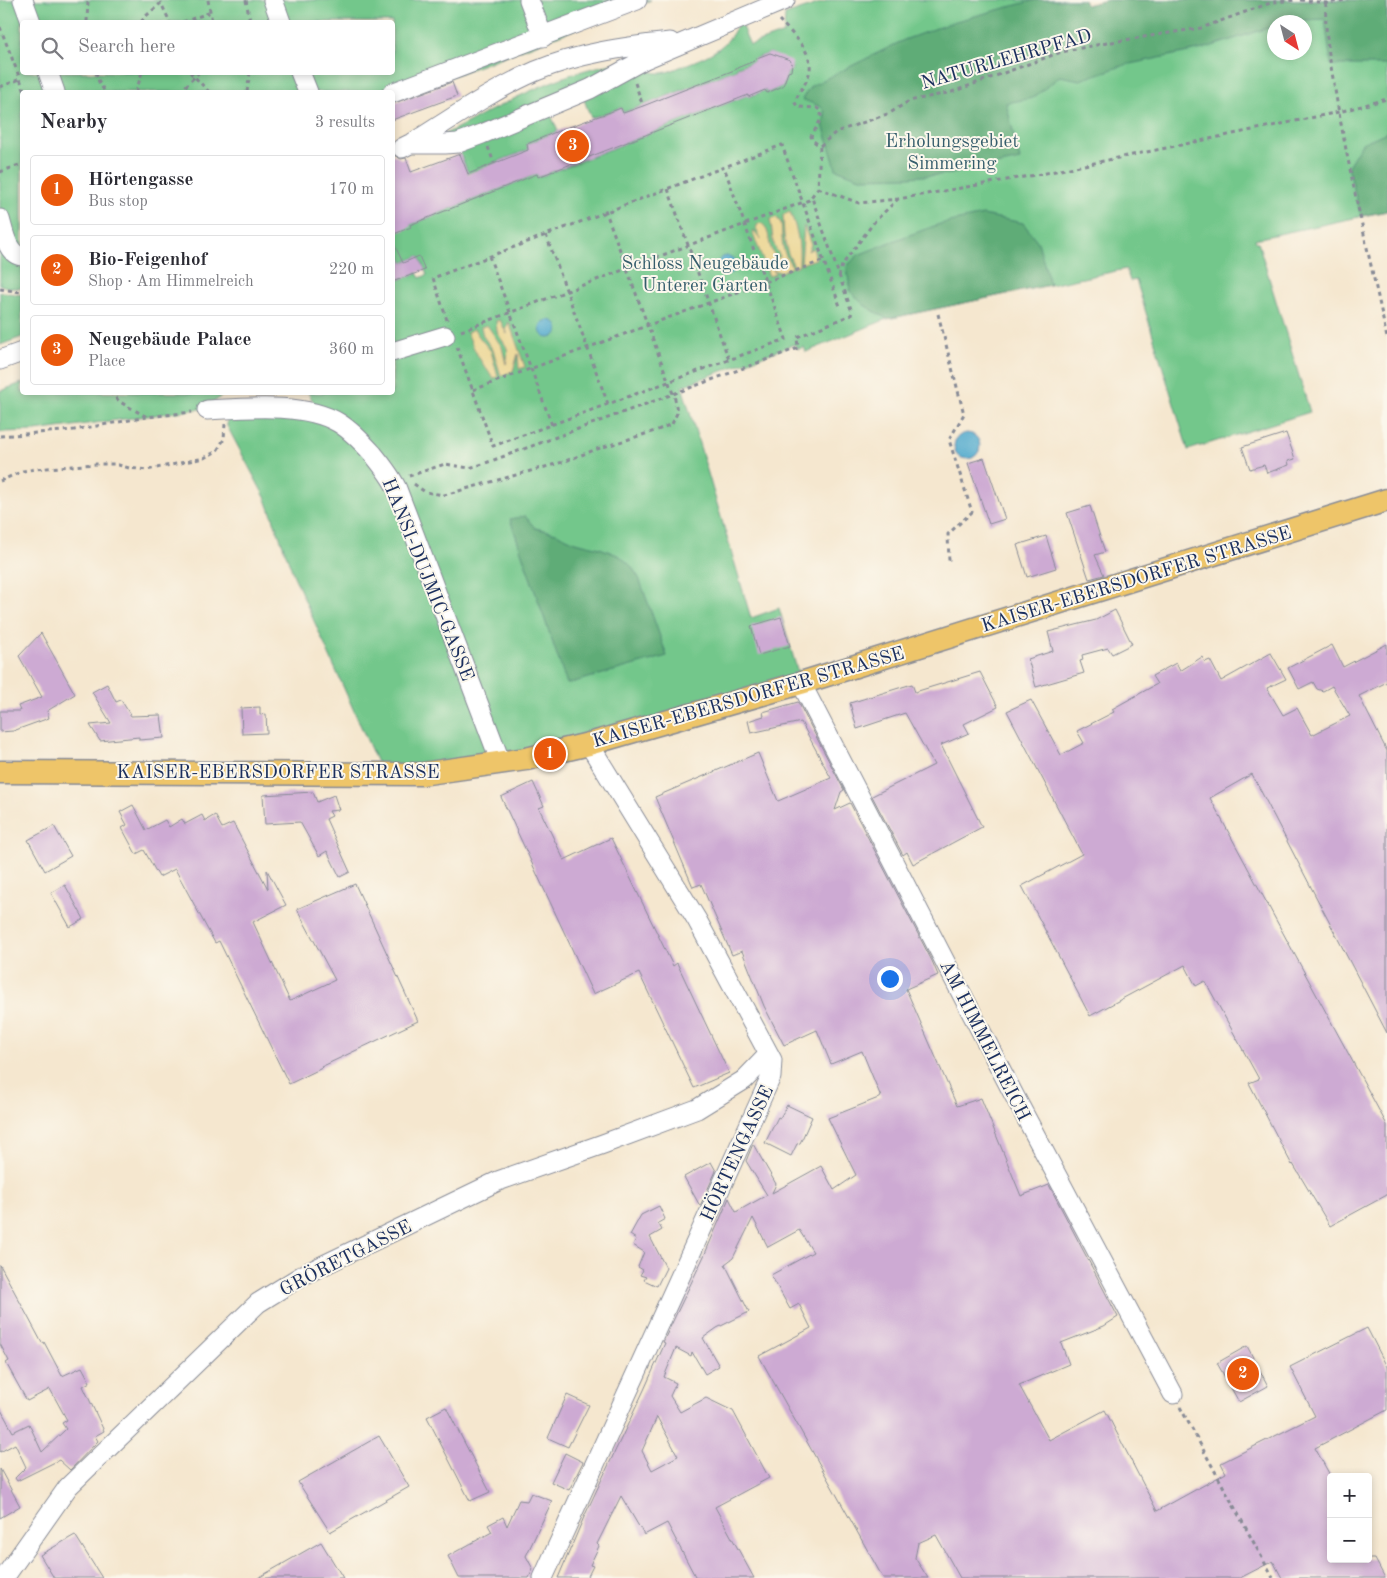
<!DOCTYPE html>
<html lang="en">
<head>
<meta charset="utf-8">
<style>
  body { margin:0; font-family:"Old Standard TT",serif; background:#f7f7f7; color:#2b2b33 }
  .controls { position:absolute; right:15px; bottom:15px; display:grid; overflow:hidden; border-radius:5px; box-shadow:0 2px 8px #0003 }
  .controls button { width:45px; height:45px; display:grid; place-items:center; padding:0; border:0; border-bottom:1px solid #e1e1e2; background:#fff; color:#2b2b33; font:25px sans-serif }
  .compass { position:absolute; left:1267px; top:15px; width:45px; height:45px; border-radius:50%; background:#fff; box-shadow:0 2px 8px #0003; rotate:144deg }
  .you { position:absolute; left:889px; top:978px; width:18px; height:18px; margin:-12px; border:4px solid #fff; border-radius:50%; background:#1a73e8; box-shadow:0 0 0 8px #1a73e833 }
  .badge { display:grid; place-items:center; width:32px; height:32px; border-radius:50%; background:#ea580c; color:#fff; font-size:16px; font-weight:700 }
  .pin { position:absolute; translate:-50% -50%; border:2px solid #fff; box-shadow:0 1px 5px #0006 }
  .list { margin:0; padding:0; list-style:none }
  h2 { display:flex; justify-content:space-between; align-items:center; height:65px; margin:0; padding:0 20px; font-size:21px }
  h2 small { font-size:16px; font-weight:400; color:#7c7c81 }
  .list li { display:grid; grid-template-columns:32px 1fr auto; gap:15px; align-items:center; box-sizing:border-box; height:70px; margin:0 10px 10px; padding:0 10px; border:1px solid #e1e1e2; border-radius:5px }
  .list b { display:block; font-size:19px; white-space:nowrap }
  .list p { margin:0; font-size:16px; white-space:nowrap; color:#7c7c81 }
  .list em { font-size:16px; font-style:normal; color:#7c7c81 }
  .icon { flex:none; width:28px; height:28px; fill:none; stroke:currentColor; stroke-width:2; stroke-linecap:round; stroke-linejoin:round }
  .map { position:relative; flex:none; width:1387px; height:1578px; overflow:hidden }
  .search { position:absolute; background:#fff; box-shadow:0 2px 8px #0003; left:20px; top:20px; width:375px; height:55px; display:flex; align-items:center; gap:12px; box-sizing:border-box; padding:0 18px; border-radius:5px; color:#7c7c81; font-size:19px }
  .panel { position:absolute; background:#fff; box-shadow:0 2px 8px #0003; left:20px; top:90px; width:375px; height:305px; border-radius:5px }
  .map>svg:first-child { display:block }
  .green { fill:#73c78b; stroke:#477b74; fill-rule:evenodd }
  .forest { fill:#5eac77; stroke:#3c6e6a }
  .sand { fill:#eeda9e; stroke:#84847e }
  .water { fill:#4ea8cc; stroke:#346c95 }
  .building { fill:#cdaad3; fill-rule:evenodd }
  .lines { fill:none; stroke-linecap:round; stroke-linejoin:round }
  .minor-casing { stroke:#888b96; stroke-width:21 }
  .major-casing { stroke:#888b96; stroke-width:25 }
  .path { stroke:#888b96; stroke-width:3; stroke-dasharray:4 4; stroke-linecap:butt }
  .minor { stroke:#fff; stroke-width:19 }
  .major { stroke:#eec569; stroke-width:22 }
  .labels { text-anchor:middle; stroke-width:4; stroke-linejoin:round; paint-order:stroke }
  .street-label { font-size:19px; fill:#1b2f5e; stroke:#fbf7ec }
  .park-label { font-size:19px; fill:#355d6c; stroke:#fbf7ec }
</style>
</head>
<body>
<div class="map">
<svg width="1387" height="1578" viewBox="0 0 1387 1578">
  <rect width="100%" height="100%" fill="#fbf7ec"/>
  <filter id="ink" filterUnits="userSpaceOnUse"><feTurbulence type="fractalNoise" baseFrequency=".02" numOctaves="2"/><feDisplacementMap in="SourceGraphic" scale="10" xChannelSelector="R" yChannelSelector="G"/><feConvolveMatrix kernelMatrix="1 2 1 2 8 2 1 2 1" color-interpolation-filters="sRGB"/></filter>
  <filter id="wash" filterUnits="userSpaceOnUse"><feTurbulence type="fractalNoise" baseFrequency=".0096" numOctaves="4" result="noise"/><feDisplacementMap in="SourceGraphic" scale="20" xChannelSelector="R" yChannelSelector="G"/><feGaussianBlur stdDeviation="1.12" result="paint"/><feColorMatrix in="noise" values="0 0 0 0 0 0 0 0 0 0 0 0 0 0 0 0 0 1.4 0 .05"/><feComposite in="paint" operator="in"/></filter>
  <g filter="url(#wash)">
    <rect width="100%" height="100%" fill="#f5e7cf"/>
    <path class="green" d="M0,0H651L450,77L392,92H22V288H10L0,285ZM22,22H392V72H22Z
      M829,0H1084L1086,5L1108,0H1387V211L1255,239L1256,242H1258L1310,412L1188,450L1136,280L1130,281L1126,269L887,319L806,352L804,347L798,349L795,344L682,386L751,618L779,608L801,683L589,744L382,774L294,576L266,499L227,426V415L315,404L308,393L392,392L393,282L417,273L420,278L427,275L419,256L403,263L393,235L410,225L537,174L539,177L748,95L749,97L765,90L767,93L783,86L788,72L792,69L790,62L770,53L754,59V61L737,67V69L623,113L621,108L591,118L583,97L640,67C646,69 652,73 659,73C668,73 677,68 685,65C710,55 730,47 739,20L750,45L784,33L785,15ZM1274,22H1304V52H1274Z
      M620,63H631L452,140L443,135C498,108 559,70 620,63Z
      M550,113L558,131L527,144L528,150L468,173L458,148Z
      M0,292L22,295V337L0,345Z
      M22,383V392L225,393L207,408L35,431L0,432V391Z"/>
    <path class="forest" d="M1035,0H1084L1086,5L1108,0H1387V65H1331L1325,19L1274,22V26L1203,49L1125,65L1080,80L1060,76L1033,98L1006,103L1020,160L951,174L908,177L860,178L836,169L823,124L825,116L824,110L821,107L802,99L811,86L904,40L956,21Z
      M1387,132V211L1361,216L1348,166L1362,143Z
      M983,215L1023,223L1038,242L1050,285L887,319L864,305L850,291L847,266L858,255L901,238L940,224Z
      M525,516L535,528L556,533L575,542L600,548L620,556L632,567L639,578L667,656L567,684L510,519Z"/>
    <path class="sand" d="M790,212C798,232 800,243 799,265L795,267C783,248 784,236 783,215Z
      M776,217L781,223C783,242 780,250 793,267L780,272L773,270L775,274L769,276L752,231L755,232L761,239L756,228L758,224L761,223C774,231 764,250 779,258L780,256C770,242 774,235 770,220Z
      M804,226L811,245L808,251L813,248L816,259L801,264Z
      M500,320L507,334L506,328L509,322L525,367L519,369L518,354L513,371L501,376L493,350L483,336L481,327L487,325L502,347L506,364C510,346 506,347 498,334C496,330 497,326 496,321Z
      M474,329L480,338L491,351L498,377L494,378C481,364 474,350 467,332Z"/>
    <path class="water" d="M718 265a9 9 0 1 1 18 0a9 9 0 1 1-18 0Z
      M540 329a9 9 0 1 1 18 0a9 9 0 1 1-18 0Z
      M954 446a13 13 0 1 1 26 0a13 13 0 1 1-26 0Z"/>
    <g id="blocks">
      <path class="building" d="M770,53L790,60L792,64L791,71L788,72L783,86L767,93L765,90L748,97V95L538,177L537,174L410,225L411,227L392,235V154L401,159L406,158L411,172L460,154L468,174L528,150L527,144L558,131L621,108L623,113L643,106L737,69V68L754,61V59Z
        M452,82L457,96L392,120V104Z
        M392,239L403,263L419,256L425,270L392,282Z
        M1286,433L1295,459L1288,461L1289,465L1267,473L1264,465L1250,469L1242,447Z
        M984,458L1005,519L989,524L968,463Z
        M1090,506L1105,552L1095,555L1104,575L1089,579L1067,513Z
        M1046,536L1056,568L1027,577L1017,545Z
        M1115,610L1132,644L1112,654L1108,648L1082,655L1083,660L1080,661L1084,673L1036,687L1028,659L1053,651L1048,632L1096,620Z
        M781,617L790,646L759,655L751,626Z
        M41,633L75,694L47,711L49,718L13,731L0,732V711H20L18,706L42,697L19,656Z
        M1387,644V682L1359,696L1387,751V1033L1252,774L1210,798L1387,1125V1195L1330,1226L1293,1164L1292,1165L1249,1083L1259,1079L1205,981L1196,986L1185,965L1090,1016L1022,886L1082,854L1007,711L1031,700L1061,755L1084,743L1077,731L1114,712L1112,709L1157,684L1152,676L1176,663L1180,671L1202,657L1205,662L1210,660L1221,681L1271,653L1286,679L1267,688L1283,715L1297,708L1312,735L1350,716L1332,686L1323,691L1317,689L1313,682L1299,689L1288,668L1332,645L1343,667Z
        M980,672L998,707L964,724L969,733L941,745L982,827L913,864L907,852L903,855L872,796L934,765L905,713L857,729L850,703L912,684L915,692Z
        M107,684L116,702L121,700L131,716L161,715L164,738L139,740V737L100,741L90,725L111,723L92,692Z
        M798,702L844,790L841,792L835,810L850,803L932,961L938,975L906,989L957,1106L981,1098L1021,1196L1049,1185L1118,1317L1104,1326L1061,1343L1069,1364L1019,1385L1049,1440L1105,1410L1157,1511L1226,1473L1221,1463L1315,1416L1290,1367L1367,1328L1387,1367V1410L1315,1448L1331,1477V1559H1375L1385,1578H1282L1273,1561L1240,1578H960L936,1535L918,1543L915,1558L928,1578H883L759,1356L811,1328L799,1304L790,1309L771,1275L813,1252L799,1230L768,1247L753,1218L733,1258L725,1264L749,1312L717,1328L703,1338L719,1366L705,1374L692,1352L691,1356L676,1348L664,1377L676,1383L670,1396L680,1412L706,1398L733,1411L769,1478L715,1507L754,1578H696L667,1523L644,1535L621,1496L597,1544L599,1546L590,1565L593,1566L587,1578H558L584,1517L644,1390L665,1343L663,1342L704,1256L729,1198L736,1212L767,1195L746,1161L753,1144L776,1184L772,1193L821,1166L834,1190L856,1175L828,1118L881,1097L862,1051L831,1064L817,1030L784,1045L764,1006L742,951L732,955L701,884L693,887L655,797L758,753L778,801L831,778L801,722L751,733L748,721L764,716L763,712ZM657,1417L678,1456L652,1470L642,1451Z
        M260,707V715L266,714L267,733L242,734L241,708Z
        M533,782L544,806L539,808L564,860L611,838L673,966L677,963L729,1073L694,1088L639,973L593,994L501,797Z
        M313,792L317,802L334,795L339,810L329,811L332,816L326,819L350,872L340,877L327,851L319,856L300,822L265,824L263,795Z
        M133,805L146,830L165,820L169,827L182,819L185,824L202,815L205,821L215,815L222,828L233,823L268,889L267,870L286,905L253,922L290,1001L335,980L297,909L355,884L418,1021L321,1067L322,1068L289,1084L219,941L215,943L175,869L159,877L144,850L136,854L122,828L127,825L120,812Z
        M54,826L71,856L45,871L28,840Z
        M65,885L84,919L70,927L51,893Z
        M787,1105L812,1117L803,1137L800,1143L797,1144L791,1156L765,1143L778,1117L780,1118Z
        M711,1162L716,1171L700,1206L684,1177Z
        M659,1206L665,1219L658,1223L662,1230L650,1237L666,1268L657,1286L644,1280L646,1277L640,1275L643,1270L638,1267L644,1252L633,1245L636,1239L630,1235L641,1215Z
        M0,1265L42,1343L44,1342L62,1376L82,1367L90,1382L83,1386L104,1431L95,1436L98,1441L70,1470L59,1460L17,1481L15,1478L26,1467L15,1444L0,1452V1408L13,1432L29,1424L42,1452L66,1429L62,1423L67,1420L50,1389L27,1401L6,1363L9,1361L0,1344Z
        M1247,1346L1268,1386L1239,1402L1217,1363Z
        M567,1395L589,1405L568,1447L548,1438Z
        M446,1407L490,1492L470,1501L427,1417Z
        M379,1436L409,1487L330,1532L298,1482Z
        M565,1453L583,1462L569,1490L551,1482Z
        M0,1469L20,1506L0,1518Z
        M531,1493L552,1501L526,1556L533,1569L529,1578H459L448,1556L492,1532L488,1525L503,1517L507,1526L519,1500L527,1501Z
        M75,1535L102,1578H54L40,1555Z
        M321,1542L343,1578H258Z"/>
    </g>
  </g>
  <g filter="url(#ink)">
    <use href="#blocks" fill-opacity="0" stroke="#888b96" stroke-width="1"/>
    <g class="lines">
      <defs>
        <path id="minor" d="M23,0L31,22
          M273,0L281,22
          M529,0L543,37
          M48,72L55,92
          M300,72L308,92
          M392,93L637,0
          M411,144C451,119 492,90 536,71C579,53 624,47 670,42
          M402,148L410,144H445L458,143L482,134L590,89L645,59L785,0
          M0,219C4,232 7,255 22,256
          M392,352L445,336
          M0,360L22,352
          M207,410C246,408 305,402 339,423C352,431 363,443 373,454C382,465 391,476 397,489L501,763
          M801,683L1015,1097L1173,1394
          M4,1578L68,1487L258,1303L303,1275L498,1181L603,1144L697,1109L744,1080L769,1054
          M543,1578L771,1077L772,1060L697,920L589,744"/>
        <path id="major" d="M0,772L421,774L526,759L589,744L801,683L1387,500"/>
      </defs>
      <use href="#minor" class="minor-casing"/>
      <use href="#major" class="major-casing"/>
      <path class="path" d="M208,0L212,22
        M246,0L250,22
        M1300,0L1326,3L1348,0
        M1326,3C1324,36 1332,70 1337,102C1351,181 1370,259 1387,338
        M779,20C794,36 819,56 807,79C804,87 797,94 795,103L798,107L817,108L821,111C822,121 816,128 811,136L812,140L820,146
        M87,22L88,0
        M141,22L146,16L161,3L170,22
        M183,22L211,12
        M0,27L25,92
        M96,72L99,82L105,92
        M190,72L209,92
        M635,83L643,106
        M0,87L20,79
        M136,92L142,72
        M180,92L199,72
        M247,92L250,72
        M820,146L836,132L890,113L909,101L952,92L1061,52L1112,42L1201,28L1273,2L1297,0
        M488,147L494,163
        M0,172L22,164
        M818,188L859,203L898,199L1041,174L1339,112L1387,99
        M668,189L729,360
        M546,235L608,404
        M489,256L552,425
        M839,277L842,265L875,221L898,199
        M0,289L22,292
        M938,314L964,414L949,440L972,512L948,534L949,561
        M447,320L433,278L782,145L841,309
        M461,331L809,200L818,188L820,146
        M457,347L493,446L786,339L724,167
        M473,390L822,261
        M110,392L120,402L147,417
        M0,436L74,430L147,417L192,412
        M409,476L445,464L469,468L483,464L798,348L797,337L851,315L852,312L812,198
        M0,481L23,471L35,469L96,464H115L129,468L147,470L204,458L217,451L224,439L225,424
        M414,484L425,492L444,495L563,462L597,449L655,431L672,424L677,413L675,399L604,207
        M1180,1407L1273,1578"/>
      <use href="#minor" class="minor"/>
      <use href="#major" class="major"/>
    </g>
  </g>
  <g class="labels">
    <g class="street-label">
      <text transform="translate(1006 58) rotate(-16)" y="7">NATURLEHRPFAD</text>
      <text transform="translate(1136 578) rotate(-17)" y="7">KAISER-EBERSDORFER STRASSE</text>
      <text transform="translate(429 579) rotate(68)" y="7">HANSI-DUJMIC-GASSE</text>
      <text transform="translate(748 696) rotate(-16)" y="7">KAISER-EBERSDORFER STRASSE</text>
      <text x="278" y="778">KAISER-EBERSDORFER STRASSE</text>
      <text transform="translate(986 1040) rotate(63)" y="7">AM HIMMELREICH</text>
      <text transform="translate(736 1153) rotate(-65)" y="7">HÖRTENGASSE</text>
      <text transform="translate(345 1257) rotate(-27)" y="7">GRÖRETGASSE</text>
    </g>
    <g class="park-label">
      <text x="952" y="147">Erholungsgebiet<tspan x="952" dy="22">Simmering</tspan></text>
      <text x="705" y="269">Schloss Neugebäude<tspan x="705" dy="22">Unterer Garten</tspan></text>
    </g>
  </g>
</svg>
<div class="controls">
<button>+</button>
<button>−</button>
</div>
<svg class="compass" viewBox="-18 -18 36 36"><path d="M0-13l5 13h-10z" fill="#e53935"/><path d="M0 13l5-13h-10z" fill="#7c7c81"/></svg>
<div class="you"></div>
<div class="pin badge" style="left:550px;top:754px">1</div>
<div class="pin badge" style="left:1243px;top:1374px">2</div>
<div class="pin badge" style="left:573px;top:146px">3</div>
<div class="search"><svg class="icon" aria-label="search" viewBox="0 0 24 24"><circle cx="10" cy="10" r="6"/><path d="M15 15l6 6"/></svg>Search here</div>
<section class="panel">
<h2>Nearby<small>3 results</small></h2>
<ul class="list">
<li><span class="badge">1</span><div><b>Hörtengasse</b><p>Bus stop</p></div><em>170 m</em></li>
<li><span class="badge">2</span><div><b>Bio-Feigenhof</b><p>Shop · Am Himmelreich</p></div><em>220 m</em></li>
<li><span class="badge">3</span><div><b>Neugebäude Palace</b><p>Place</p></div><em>360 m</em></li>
</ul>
</section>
</div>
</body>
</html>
